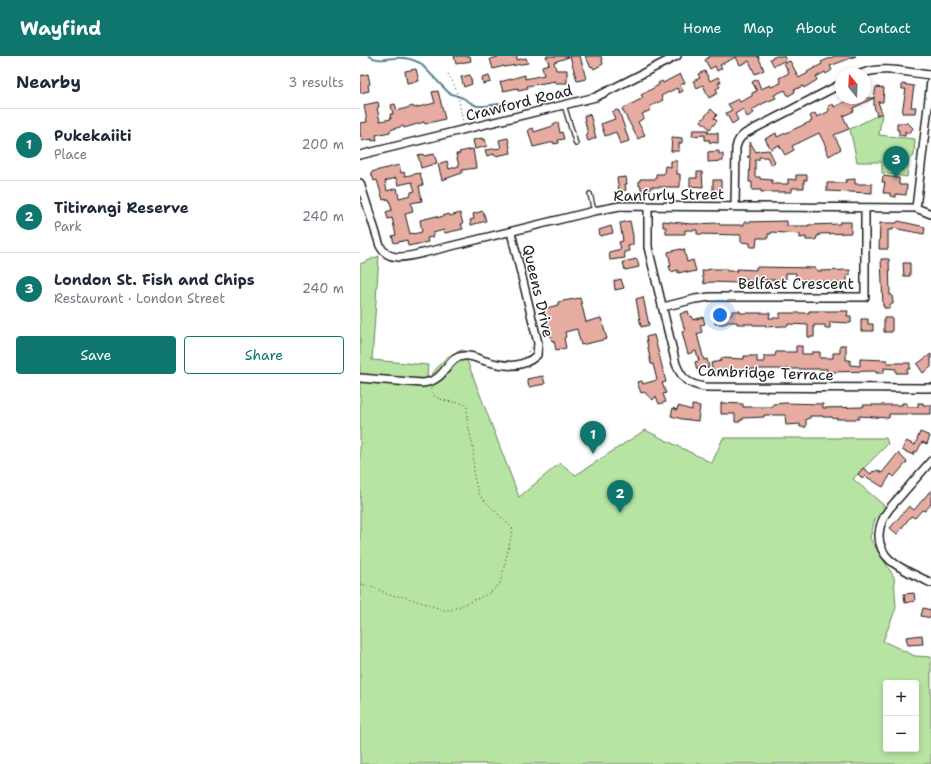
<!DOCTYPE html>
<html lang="en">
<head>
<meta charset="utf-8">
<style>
  body { margin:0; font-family:"Shantell Sans",sans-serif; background:#f6f6f7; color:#1f2937 }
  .controls { position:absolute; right:12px; bottom:12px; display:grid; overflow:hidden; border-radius:4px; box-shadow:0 2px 6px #0003 }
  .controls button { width:36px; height:36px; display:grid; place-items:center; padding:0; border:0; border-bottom:1px solid #e0e1e3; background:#fff; color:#1f2937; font:20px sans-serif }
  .compass { position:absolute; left:475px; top:12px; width:36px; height:36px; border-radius:50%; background:#fff; box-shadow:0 2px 6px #0003; rotate:342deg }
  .you { position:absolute; left:360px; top:259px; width:14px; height:14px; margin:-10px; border:3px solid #fff; border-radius:50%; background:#1a73e8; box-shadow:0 0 0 6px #1a73e833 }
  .badge { display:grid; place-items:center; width:26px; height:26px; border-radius:50%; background:#0f766e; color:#fff; font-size:13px; font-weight:700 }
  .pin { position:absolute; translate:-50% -33px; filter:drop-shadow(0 1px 2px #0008) }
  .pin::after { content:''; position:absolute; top:21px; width:14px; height:12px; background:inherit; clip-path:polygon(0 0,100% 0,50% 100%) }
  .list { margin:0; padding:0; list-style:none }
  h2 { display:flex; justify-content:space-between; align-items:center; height:52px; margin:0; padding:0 16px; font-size:17px }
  h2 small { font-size:13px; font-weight:400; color:#747a83 }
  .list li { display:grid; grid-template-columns:26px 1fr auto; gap:12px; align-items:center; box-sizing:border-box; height:72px; padding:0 16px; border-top:1px solid #e0e1e3 }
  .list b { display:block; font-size:15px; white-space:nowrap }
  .list p { margin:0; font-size:13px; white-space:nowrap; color:#747a83 }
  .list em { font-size:13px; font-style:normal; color:#747a83 }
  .actions { display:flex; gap:8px; padding:12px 16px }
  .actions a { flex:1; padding:9px 0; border:1px solid #0f766e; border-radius:4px; text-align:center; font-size:14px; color:#0f766e }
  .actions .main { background:#0f766e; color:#fff }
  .map { position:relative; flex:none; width:571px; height:708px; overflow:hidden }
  header { display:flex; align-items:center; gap:24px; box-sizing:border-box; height:56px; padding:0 20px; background:#0f766e; color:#fff }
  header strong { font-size:19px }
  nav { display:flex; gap:22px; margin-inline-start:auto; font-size:14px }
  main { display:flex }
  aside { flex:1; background:#fff }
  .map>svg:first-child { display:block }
  .green { fill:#b7e4a2; stroke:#6a805f; fill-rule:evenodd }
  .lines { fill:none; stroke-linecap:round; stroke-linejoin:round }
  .stream { stroke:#5a8495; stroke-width:2 }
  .building { fill:#e6aca2; stroke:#1c1c1c; fill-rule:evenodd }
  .lane-casing { stroke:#1c1c1c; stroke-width:6 }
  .street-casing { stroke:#1c1c1c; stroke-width:10 }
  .path { stroke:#1c1c1c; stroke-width:1; stroke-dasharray:1 3; stroke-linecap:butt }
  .lane { stroke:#fff; stroke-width:3.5 }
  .street { stroke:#fff; stroke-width:7 }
  .labels { text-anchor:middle; stroke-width:3; stroke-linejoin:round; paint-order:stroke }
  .street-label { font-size:15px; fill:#1c1c1c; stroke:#fff }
</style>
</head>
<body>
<header>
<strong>Wayfind</strong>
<nav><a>Home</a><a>Map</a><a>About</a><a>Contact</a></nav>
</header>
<main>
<aside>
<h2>Nearby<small>3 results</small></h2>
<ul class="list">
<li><span class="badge">1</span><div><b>Pukekaiiti</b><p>Place</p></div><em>200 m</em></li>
<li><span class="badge">2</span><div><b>Titirangi Reserve</b><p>Park</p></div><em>240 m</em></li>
<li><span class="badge">3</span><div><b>London St. Fish and Chips</b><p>Restaurant · London Street</p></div><em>240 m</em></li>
</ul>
<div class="actions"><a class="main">Save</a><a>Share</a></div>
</aside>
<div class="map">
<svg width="571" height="708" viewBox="0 0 571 708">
  <rect width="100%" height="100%" fill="#fff"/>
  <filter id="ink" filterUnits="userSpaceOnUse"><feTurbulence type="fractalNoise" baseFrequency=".025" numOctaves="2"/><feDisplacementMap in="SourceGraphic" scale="8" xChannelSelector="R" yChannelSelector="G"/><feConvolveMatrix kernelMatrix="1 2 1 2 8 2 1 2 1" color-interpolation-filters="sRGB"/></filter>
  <g filter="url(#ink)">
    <path class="green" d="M522,57L519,79L555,83L554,100L549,103L547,121L522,117V106H497L490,73Z
      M19,200L12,304L68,309L67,321H70C80,308 86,298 103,294L159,441L200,407L216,419L285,374L352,407L363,382H526L528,388L493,423L526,451L515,463L510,482L534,521L536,552L523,585L555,600L571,601V708H0V208ZM526,627H556V693H526Z"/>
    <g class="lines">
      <path class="stream" d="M9,0C18,6 26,2 35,2C44,1 52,3 60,7L89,37L103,42L111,47L117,50H125L152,46"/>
    </g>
    <path class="building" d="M94,0H110L111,5L96,8Z
      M138,0H157V4L166,2L168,7L144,11V10L133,13L130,3L138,1Z
      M186,0H209V1L194,6L196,14H207V27H195V25L167,30L168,32L158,34V32L143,35L140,26L165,19V23L184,19L182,10L189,8Z
      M210,0H220L226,23L217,25Z
      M225,0H241L243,8L234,13L232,10L231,11Z
      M350,0H399H398L404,14L395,18L389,5L380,9L376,1L360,9L362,12L357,15L355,10L350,13L345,4Z
      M416,0H424L426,4L414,10L410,3Z
      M475,0H496L470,10L472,14L466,18L465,16L456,21L457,24L444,32L443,30L434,34L435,36L428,40L425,34L414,39L416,42L404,47L392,54L394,57L387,61L383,53L375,58L378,64L372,68L366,57L372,54L368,48L378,43L380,46L392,40V37L397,35L392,26L397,23L401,33L410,29L411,31L421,27L419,22L429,17L424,7L430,5L439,22L448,17L447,16L462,8L461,6Z
      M56,13L59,25L47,27L45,15Z
      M345,15L350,25L358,21L361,26L358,27L360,31L356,33L358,37L349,42L343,29L337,32L333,25L340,22L338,18Z
      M8,18L10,28L8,29L9,35L0,37V20Z
      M320,18L325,27L320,29L323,35L319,37L317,32L301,40L303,44L289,51L291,54L282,58L284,62L278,66L285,79L278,83L262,53L283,42L281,39L297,30L299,29L298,27L302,25L303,27Z
      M110,19L112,28L104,31L101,21Z
      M129,20L131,26L123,28L122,22Z
      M542,28L554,30L551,51H556L555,57H542L546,33H542Z
      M516,31L524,32L523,46H518L522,57L517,59L514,50V42L493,52L494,55L483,60L489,73L474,79L481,93L469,100L465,92L466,91L459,77L432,90L434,94L425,99L419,89L411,93L405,83L416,77L417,81L452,65L450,60L455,57L457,61L468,56L469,54L468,50L473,48L474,51L493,42H514Z
      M78,35L85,63L65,68L64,66L44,72L43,70L30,74V76L16,79L17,84L12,85V83L2,85L0,77V67L7,66L4,49L18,46L19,51L17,52L20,65L31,63L30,58H33L31,49L35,48L37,55L53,50L54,52L75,47L72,36Z
      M351,53L357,59L354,62L357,65L350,73L341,65Z
      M257,54L259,55L269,85L260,88L256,76L245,80L241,68L255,63L252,56Z
      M230,58L236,82L228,85L226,79H228L224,60Z
      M198,66L200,77L202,76L204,83L198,84L199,87L194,88V86L173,91L168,74L173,72L174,76L193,70V68Z
      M537,67H548L553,72L549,78L545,75V80L539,79V74H537Z
      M333,74H349L347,77H358V87L349,86L350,84H345V79L332,80Z
      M312,81L322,82V87H319V95H311Z
      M122,82V84L125,83L127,90L115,93L113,84Z
      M148,82L151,97L135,100L134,98L127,100L125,94L141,92L139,84Z
      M390,86L396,96L399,95L409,94L415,106L411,109L407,101H399V104H395V121H400V123L412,124V128H428V123L436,124V119H447V124H444V132H432V136H401V134H392V126H389L390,101H387L390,99Z
      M113,93L116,112L102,114V117L82,124L78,108L87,105L89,113L99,110L96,98H100L99,96Z
      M359,95V98H363V105L348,106V96Z
      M63,98L64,100L74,98L77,107L61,112L58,99Z
      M311,105H317V118H320V131H290V135H281V130H279V125H280V123H296V118H304L305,110L311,111Z
      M39,109L41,117L44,116L45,120L60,117L63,129L59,130L62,145L51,147L53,156L45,158L50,178L53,177V178L62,176L60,164L77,160V162L89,158L90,160L100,157L103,168H101L103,173L85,177L84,174L73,177V181L67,182L68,186L48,190L47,184L34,187L32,180L36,179L32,162L28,163L26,156L32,154L29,143L23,144L17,124L14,125L11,116ZM36,122L38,129L52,126L55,135L51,136V139L39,142L37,132L27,135L25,125Z
      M337,116H342L343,131L330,130V122H337Z
      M523,120L539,122V129H547L546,139L536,138V141L530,140V137H523L525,126H522Z
      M266,121L267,128H265L266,134L259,135L257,122Z
      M495,123V128H512V137L467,135V127H486L485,124Z
      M353,124H361V137H353Z
      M123,155L126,165L111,169L110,164L114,163L113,158Z
      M270,165L273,180V189L268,190L269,195L264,196L265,202L250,204L249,196L261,193L259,186L263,185L260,167Z
      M303,165L331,168L359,167L360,169H384V166L427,165V170H448V169L480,168V166H491V177L459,178V180H457L456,184H446V181L440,182V178L411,176V178H408V182H397L396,191H390V187L381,186V179L337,178V174H325V178H306V171H303Z
      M538,165L565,171L564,178L533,172V174H528V193H519L520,167H537Z
      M251,170L253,177L240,180L239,174Z
      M321,193V194L324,193L327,206L333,204L336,215L327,217V215L318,217V214L311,216L309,210H311L308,196Z
      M277,203L279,211L265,214L263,206Z
      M521,203H529L530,239H532L533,247V248H530V252H524V250H523Z
      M543,207H550V220H544Z
      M396,211L456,212L458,215L490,214V219H487V227H465V225L449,227V224H436V217H426V224H397V229L390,230V227H387V223H378V227L351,226L344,228L342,215L351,213H367V215H377V213L396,214Z
      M261,223L264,232L255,234L254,225Z
      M283,241L289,269L281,271L276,243Z
      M220,242L226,266L241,262L247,283L221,289L217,273L205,276L206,281L204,282L206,292L196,294L194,285H192L183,253L198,249V246Z
      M354,254L362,255V259H372V255H380V257H410L409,262H420V257H449V255H488L487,260H491V267L470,266V272H465V269H454V281H448V269L428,268V270H423L405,271L406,269H393V268H377V266H367V267L364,268H355Z
      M328,255L330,261L332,260L333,264L343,261L345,268L340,269L342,276L337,278L344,304L347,303L349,311L337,314L335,306L339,305L336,295L328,298L322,276L325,275L320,258Z
      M524,262H532V276H524Z
      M501,263H508V268H513V275H501Z
      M294,279L306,326L302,327L306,337L303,338L306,346L299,348L296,340L293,344L284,336L281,337L277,326L282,325L283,328L297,324L293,308H291L286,281Z
      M480,289H486V304H490V309L500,310V303L527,304V307H550V313H547V317H536V313L524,312V317H516V315L467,316V313H384V315L376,316H361V314L353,316L351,307L361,305V302L384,303V300H397V306H404V300H415L416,296H436V290H442V298H452V296H460V302H473V297H480Z
      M571,298V311L563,317L557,308Z
      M183,320L185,328L169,331L167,323Z
      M361,347L383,348V351H413V348L425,347L463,348V352L503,351V349H542V347H547V351H558V347H563V349H571V358H529V362L499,360V363H478L472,362V361H463V360H450V362L446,363V371H440V368L426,369L425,359H404V361L383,362V364H380V366H375V358H361Z
      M332,349L340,350L338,365L322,363L311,360L313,352L317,354L318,350L332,354Z
      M560,376L570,380L567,388L562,386L557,396L555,395L553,399L542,394L546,385L555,389Z
      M538,397L547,406L534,421L531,418L523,431L505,420L503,423L498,418L503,412L511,418L513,415L515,416L517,414L522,417Z
      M571,434V448L565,455L562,454L555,462L551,460L537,478L530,472L549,450L554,454Z
      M554,537L555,545L545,547L544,538Z
      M563,552L571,554V562L561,560Z
      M562,579L563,588L548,589L546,581Z"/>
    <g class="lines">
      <defs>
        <path id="lane" d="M204,49L216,88
          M230,138L234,155"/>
        <path id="street" d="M501,18C523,9 548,17 571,19
          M0,99L236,41L317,0
          M0,127L20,190C29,207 48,200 63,197L234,155L260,150L556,152L571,158
          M288,150V191L316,308C322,323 328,328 344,331L571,332
          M375,151L376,92C377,85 380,81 386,77L481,28
          M556,152L571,25
          M303,251L335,243L350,241H505V152
          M0,322L62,327C88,325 85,301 104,300C110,299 116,302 122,304C142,310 161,314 177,299L178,287L151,176
          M571,405L529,453C517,469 514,489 530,504C541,514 558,520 571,527"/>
      </defs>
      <use href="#lane" class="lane-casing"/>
      <use href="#street" class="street-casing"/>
      <path class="path" d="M88,18C99,34 99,48 103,66
        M168,296L171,290
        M0,528L18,533L29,539L45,541L84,554H91L128,538L140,528L153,473L121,441L117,432L114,421L113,391L107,364V350L104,348C93,345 71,346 71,332"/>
      <use href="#lane" class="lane"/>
      <use href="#street" class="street"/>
    </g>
  </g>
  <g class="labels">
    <g class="street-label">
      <text transform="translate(159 47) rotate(-14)" y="5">Crawford Road</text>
      <text transform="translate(309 139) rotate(-1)" y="5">Ranfurly Street</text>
      <text x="436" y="233">Belfast Crescent</text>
      <text transform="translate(178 235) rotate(77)" y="5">Queens Drive</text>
      <text transform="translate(406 317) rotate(2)" y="5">Cambridge Terrace</text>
    </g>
  </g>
</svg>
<div class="controls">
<button>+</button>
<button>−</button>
</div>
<svg class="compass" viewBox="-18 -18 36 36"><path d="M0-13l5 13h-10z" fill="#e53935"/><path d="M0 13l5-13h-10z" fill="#747a83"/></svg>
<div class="you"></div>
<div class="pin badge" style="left:233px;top:398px">1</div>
<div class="pin badge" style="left:260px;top:457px">2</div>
<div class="pin badge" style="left:536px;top:123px">3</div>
</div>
</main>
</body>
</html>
